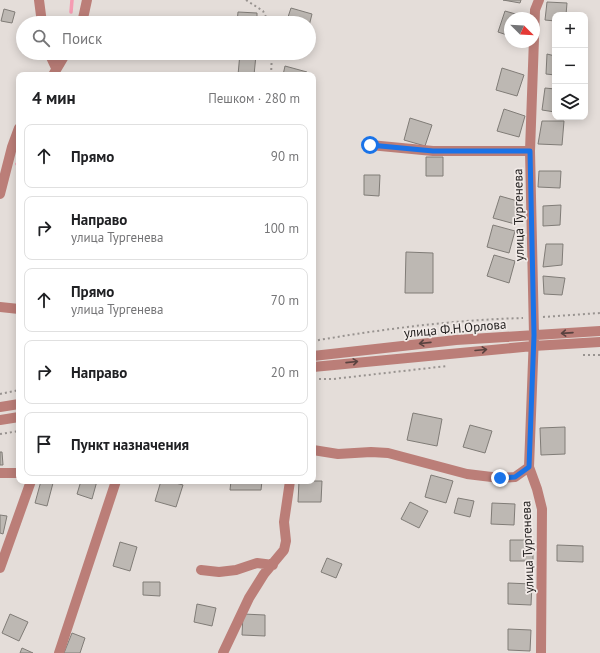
<!DOCTYPE html>
<html lang="ru">
<head>
<meta charset="utf-8">
<style>
  body { margin:0; font-family:"PT Sans",sans-serif; background:#f2f2f2; color:#202124 }
  .controls { position:absolute; right:12px; top:12px; display:grid; overflow:hidden; border-radius:8px; box-shadow:0 2px 10px #0003 }
  .controls button { width:36px; height:36px; display:grid; place-items:center; padding:0; border:0; border-bottom:1px solid #e0e0e0; background:#fff; color:#202124; font:20px sans-serif }
  .compass { position:absolute; left:504px; top:12px; width:36px; height:36px; border-radius:50%; background:#fff; box-shadow:0 2px 10px #0003; rotate:114deg }
  .stop { position:absolute; width:12px; height:12px; margin:-9px; border:3px solid #1a73e8; border-radius:50%; background:#fff }
  .stop.end { background:#1a73e8; border-color:#fff; box-shadow:0 1px 4px #0008 }
  .list { margin:0; padding:0; list-style:none }
  h2 { display:flex; justify-content:space-between; align-items:center; height:52px; margin:0; padding:0 16px; font-size:17px }
  h2 small { font-size:13px; font-weight:400; color:#757577 }
  .list li { display:grid; grid-template-columns:26px 1fr auto; gap:12px; align-items:center; box-sizing:border-box; height:64px; margin:0 8px 8px; padding:0 8px; border:1px solid #e0e0e0; border-radius:8px }
  .list b { display:block; font-size:15px; white-space:nowrap }
  .list p { margin:0; font-size:13px; white-space:nowrap; color:#757577 }
  .list em { font-size:13px; font-style:normal; color:#757577 }
  .icon { flex:none; width:22px; height:22px; fill:none; stroke:currentColor; stroke-width:2; stroke-linecap:round; stroke-linejoin:round }
  .map { position:relative; flex:none; width:600px; height:653px; overflow:hidden }
  .search { position:absolute; background:#fff; box-shadow:0 2px 10px #0003; left:16px; top:16px; width:300px; height:44px; display:flex; align-items:center; gap:10px; box-sizing:border-box; padding:0 14px; border-radius:22px; color:#757577; font-size:15px }
  .panel { position:absolute; background:#fff; box-shadow:0 2px 10px #0003; left:16px; top:72px; width:300px; height:412px; border-radius:8px }
  .map>svg:first-child { display:block }
  .lines { fill:none; stroke-linecap:round; stroke-linejoin:round }
  .stream { stroke:#f59bb2; stroke-width:3.5 }
  .building { fill:#bdb8b3; stroke:#807c77 }
  .path { stroke:#989390; stroke-width:2; stroke-dasharray:2 3; stroke-linecap:butt }
  .minor { stroke:#bb7e78; stroke-width:10 }
  .oneway { stroke:#59423f }
  .route { stroke:#1a73e8; stroke-width:5 }
  .labels { text-anchor:middle; stroke-width:3.5; stroke-linejoin:round; paint-order:stroke }
  .street-label { font-size:13px; fill:#242120; stroke:#f1eae7 }
</style>
</head>
<body>
<div class="map">
<svg width="600" height="653" viewBox="0 0 600 653">
  <rect width="100%" height="100%" fill="#e4ddd9"/>
  <g class="lines">
    <path class="stream" d="M71,12L72,0
      M17,164L19,166"/>
  </g>
  <path class="building" d="M503,0H521L520,3Z
    M547,2L567,3L566,15H555V21L545,20Z
    M291,8L312,14L309,26V23H286Z
    M4,9L15,12L12,23L1,21Z
    M505,11L526,17L510,18V36L498,32Z
    M238,12L257,13V23H237Z
    M240,53L256,55L254,75H238Z
    M547,54L555,56V75L546,74Z
    M285,66L307,72L306,75H283Z
    M502,68L524,75L517,96L496,90Z
    M545,88L555,89V112L542,110Z
    M504,109L525,116L519,137L497,131Z
    M410,118L432,125L425,146L404,140Z
    M542,121H564L562,145L538,144Z
    M426,157H443V176H426Z
    M539,171H561L560,188L538,187Z
    M364,175H380L379,196L364,195Z
    M500,196L521,202L515,224L493,218Z
    M561,205L560,225L543,226V206Z
    M493,225L515,231L509,253L487,247Z
    M546,244H563L562,265L543,267Z
    M406,252L433,253V293H405Z
    M494,255L515,261L509,283L487,276Z
    M543,276L565,278L562,295L544,294Z
    M413,413L442,419L437,446L407,440Z
    M470,425L492,431L485,453L463,447Z
    M565,427V454L541,455L540,428Z
    M0,452H2L3,465H0Z
    M431,475L453,481L446,503L425,497Z
    M41,481L53,483L47,506L35,503Z
    M81,481H97L92,499L77,494Z
    M161,481H168L183,485L176,507L155,501Z
    M231,481H262L261,490H230Z
    M299,481H322L321,502H298Z
    M458,498L474,501L470,517L454,513Z
    M410,502L428,511L419,528L401,519Z
    M492,503L515,504L514,525L491,524Z
    M0,515L7,516L3,534L0,533Z
    M510,540H533V561H510Z
    M120,542L137,547L130,571L113,566Z
    M557,545L583,546V562L557,561Z
    M327,558L342,564L336,578L321,572Z
    M143,582H160V596L143,595Z
    M508,583L532,584L531,605L508,604Z
    M197,604L216,608L212,626L194,622Z
    M10,614L28,622L19,641L2,633Z
    M243,614L265,615V636L242,635Z
    M508,629L531,630L530,651L508,650Z
    M72,633L85,638L80,653H64Z
    M22,648L33,653H20Z"/>
  <g class="lines">
    <path class="path" d="M246,0L263,11L269,23
      M271,75L272,53
      M543,317L600,313
      M313,341C383,329 452,320 523,318
      M583,355H600
      M314,379H333L447,366
      M0,394L19,390
      M0,434L19,431"/>
    <path class="minor" d="M39,0L42,23
      M539,0L535,10L530,151L534,335L529,467L537,489L542,509L541,653
      M82,23L87,0
      M49,53L56,68
      M53,75L66,53
      M370,145L433,151H530
      M0,194L12,147L19,128
      M0,307L19,309
      M313,356L456,340L600,331
      M313,367L533,346L600,342
      M0,407L19,404
      M0,420L19,417
      M313,450L338,454L371,452L388,453L467,474L500,478L515,477L529,467
      M0,473H19
      M0,568L31,481
      M201,570L219,572L236,570L257,563L273,565
      M59,653L116,481
      M223,653L249,598L264,574L284,550L286,541L284,522L290,481"/>
  </g>
  <defs><path id="oneway-shaft" d="M-6 0H5M1.5-3L5.5 0L1.5 3" fill="none" stroke-width="1.6" stroke-linecap="round" stroke-linejoin="round"/></defs>
  <g class="oneway">
    <use href="#oneway-shaft" transform="translate(567 333) rotate(176)"/>
    <use href="#oneway-shaft" transform="translate(425 343) rotate(174)"/>
    <use href="#oneway-shaft" transform="translate(481 350) rotate(-5)"/>
    <use href="#oneway-shaft" transform="translate(352 362) rotate(-6)"/>
  </g>
  <g class="lines">
    <path class="route" d="M370,145L433,151H530L534,335L529,467L515,477L500,478"/>
  </g>
  <g class="labels">
    <g class="street-label">
      <text transform="translate(518 215) rotate(-91)" y="5">улица Тургенева</text>
      <text transform="translate(455 328) rotate(-5)" y="5">улица Ф.Н.Орлова</text>
      <text transform="translate(527 547) rotate(-92)" y="5">улица Тургенева</text>
    </g>
  </g>
</svg>
<div class="controls">
<button>+</button>
<button>−</button>
<button><svg class="icon" aria-label="layers" viewBox="0 0 24 24"><path d="M12 4l9 5-9 5-9-5zM3 14l9 5 9-5"/></svg></button>
</div>
<svg class="compass" viewBox="-18 -18 36 36"><path d="M0-13l5 13h-10z" fill="#e53935"/><path d="M0 13l5-13h-10z" fill="#757577"/></svg>
<div class="stop" style="left:370px;top:145px"></div>
<div class="stop end" style="left:500px;top:478px"></div>
<div class="search"><svg class="icon" aria-label="search" viewBox="0 0 24 24"><circle cx="10" cy="10" r="6"/><path d="M15 15l6 6"/></svg>Поиск</div>
<section class="panel">
<h2>4 мин<small>Пешком · 280 m</small></h2>
<ul class="list">
<li><svg class="icon" aria-label="ahead" viewBox="0 0 24 24"><path d="M12 20V5M6 11l6-6 6 6"/></svg><div><b>Прямо</b></div><em>90 m</em></li>
<li><svg class="icon" aria-label="right" viewBox="0 0 24 24"><path d="M7 20v-9h11M14 6l5 5-5 5"/></svg><div><b>Направо</b><p>улица Тургенева</p></div><em>100 m</em></li>
<li><svg class="icon" aria-label="ahead" viewBox="0 0 24 24"><path d="M12 20V5M6 11l6-6 6 6"/></svg><div><b>Прямо</b><p>улица Тургенева</p></div><em>70 m</em></li>
<li><svg class="icon" aria-label="right" viewBox="0 0 24 24"><path d="M7 20v-9h11M14 6l5 5-5 5"/></svg><div><b>Направо</b></div><em>20 m</em></li>
<li><svg class="icon" aria-label="arrive" viewBox="0 0 24 24"><path d="M6 21V4h12l-3 4 3 4H6"/></svg><div><b>Пункт назначения</b></div></li>
</ul>
</section>
</div>
</body>
</html>
